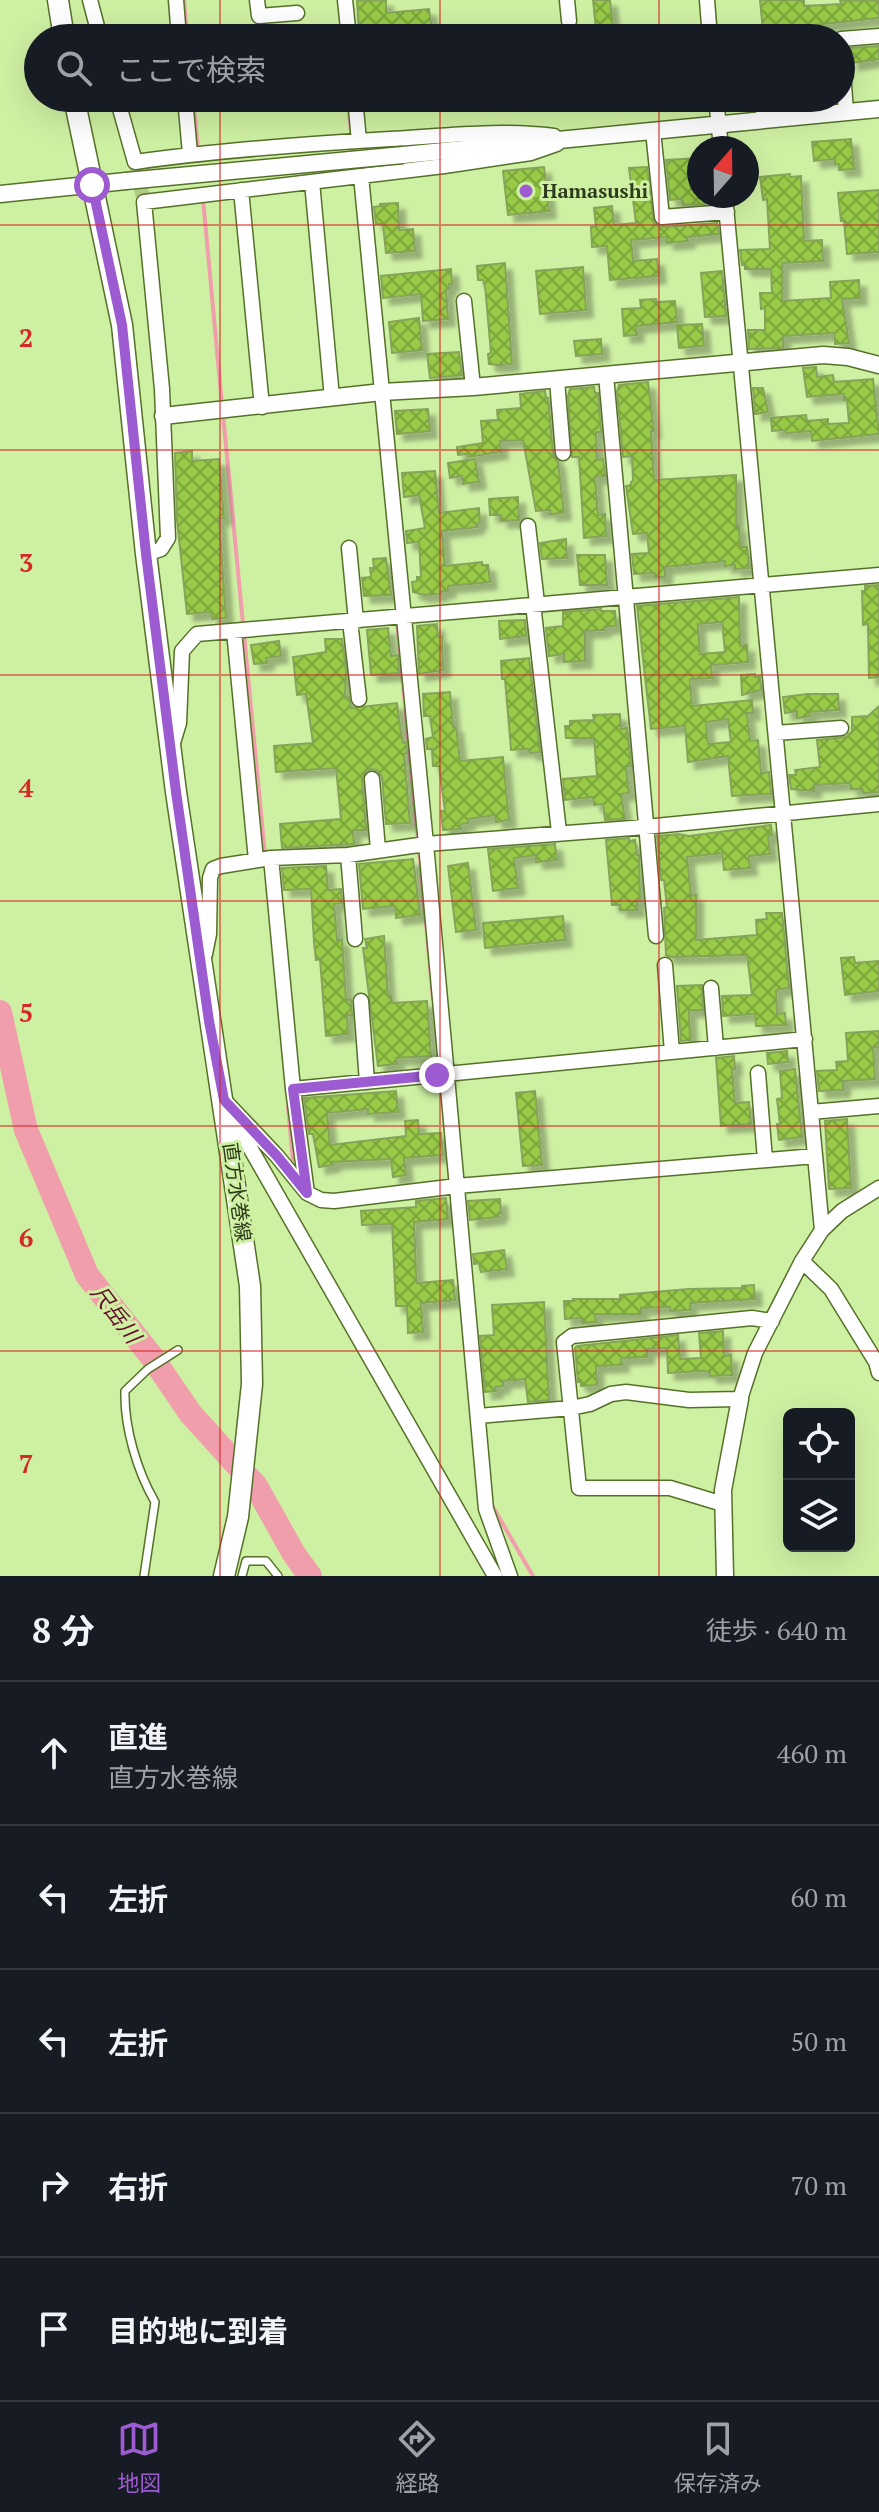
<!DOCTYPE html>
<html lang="ja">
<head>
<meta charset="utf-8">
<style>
  body { margin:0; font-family:"PT Serif","Noto Sans JP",serif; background:#242831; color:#f1f3f6 }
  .controls { position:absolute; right:24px; bottom:24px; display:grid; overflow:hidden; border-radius:12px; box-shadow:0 8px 32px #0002 }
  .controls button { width:72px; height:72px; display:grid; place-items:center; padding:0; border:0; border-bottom:2px solid #363941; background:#171b24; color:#f1f3f6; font:40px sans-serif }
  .compass { position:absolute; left:687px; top:136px; width:72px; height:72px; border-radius:50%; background:#171b24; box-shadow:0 8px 32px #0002; rotate:20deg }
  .stop { position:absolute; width:24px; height:24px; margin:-18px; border:6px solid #9c5bd1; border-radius:50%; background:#fff }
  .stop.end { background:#9c5bd1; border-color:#fff; box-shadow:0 2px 8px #0008 }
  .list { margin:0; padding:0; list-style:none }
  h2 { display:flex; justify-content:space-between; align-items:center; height:104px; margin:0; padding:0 32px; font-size:34px }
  h2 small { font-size:26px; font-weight:400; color:#9ea1a6 }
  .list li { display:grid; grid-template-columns:52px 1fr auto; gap:24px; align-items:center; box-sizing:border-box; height:144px; padding:0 32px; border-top:2px solid #363941 }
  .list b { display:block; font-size:30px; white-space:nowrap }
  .list p { margin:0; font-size:26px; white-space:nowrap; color:#9ea1a6 }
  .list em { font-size:26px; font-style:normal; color:#9ea1a6 }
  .icon { flex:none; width:44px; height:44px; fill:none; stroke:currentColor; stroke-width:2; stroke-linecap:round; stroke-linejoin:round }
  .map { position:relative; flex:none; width:879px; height:1576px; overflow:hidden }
  .search { position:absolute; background:#171b24; box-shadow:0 8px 32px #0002; left:24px; right:24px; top:24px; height:88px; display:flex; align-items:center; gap:20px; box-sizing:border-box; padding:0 28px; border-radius:44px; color:#9ea1a6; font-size:30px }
  .sheet { height:824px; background:#171b24 }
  nav { display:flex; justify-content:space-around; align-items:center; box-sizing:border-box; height:112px; border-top:2px solid #363941; background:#171b24; font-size:22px; color:#9ea1a6 }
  nav a { display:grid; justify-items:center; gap:4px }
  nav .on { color:#9c5bd1 }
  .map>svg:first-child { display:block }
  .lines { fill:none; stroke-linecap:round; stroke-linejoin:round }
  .stream { stroke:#f09dac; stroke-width:4 }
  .river { stroke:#f09dac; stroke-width:24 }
  .building { fill:url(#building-cross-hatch); stroke:#85a35a; stroke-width:2; fill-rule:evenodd; filter:url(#shadow) }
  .minor-tunnel { stroke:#aecc88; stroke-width:14; stroke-dasharray:14 7; stroke-linecap:butt }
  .service-casing { stroke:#557128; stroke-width:10 }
  .minor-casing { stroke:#557128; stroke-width:17 }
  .tertiary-casing { stroke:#557128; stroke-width:19 }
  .primary-casing { stroke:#557128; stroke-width:23 }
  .service { stroke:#fff; stroke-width:7 }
  .minor { stroke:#fff; stroke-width:14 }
  .tertiary { stroke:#fff; stroke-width:16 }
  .primary { stroke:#fff; stroke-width:20 }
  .tertiary-bridge-casing { stroke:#557128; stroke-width:19; stroke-linecap:butt }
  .tertiary-bridge { stroke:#fff; stroke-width:16 }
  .route { stroke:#9c5bd1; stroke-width:10 }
  .grid { fill:none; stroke:#d62828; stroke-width:2; stroke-opacity:0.55 }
  .poi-dot { fill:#9c5bd1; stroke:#cef0a3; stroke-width:3 }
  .labels { text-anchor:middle; stroke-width:6; stroke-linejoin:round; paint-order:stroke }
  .poi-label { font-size:20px; font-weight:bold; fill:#2d3a1b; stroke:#cef0a3; text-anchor:start }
  .street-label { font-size:20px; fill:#2d3a1b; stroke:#cef0a3 }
  .water-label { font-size:22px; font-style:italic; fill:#650f2b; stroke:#cef0a3 }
  .grid-label { font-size:26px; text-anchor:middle; font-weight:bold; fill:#d62828; stroke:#cef0a3; stroke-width:6; stroke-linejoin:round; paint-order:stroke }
</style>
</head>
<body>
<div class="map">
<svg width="879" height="1576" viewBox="0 0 879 1576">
  <defs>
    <pattern id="building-cross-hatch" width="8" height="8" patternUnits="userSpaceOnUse" patternTransform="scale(2)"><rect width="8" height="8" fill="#98ca46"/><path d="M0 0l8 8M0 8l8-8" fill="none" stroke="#7ca53a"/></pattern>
    <filter id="shadow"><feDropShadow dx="7" dy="7" stdDeviation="2" flood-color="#0004"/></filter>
  </defs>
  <rect width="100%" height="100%" fill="#cef0a3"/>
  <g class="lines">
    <path class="stream" d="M184,0L187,38
      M193,98L198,150
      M348,98L353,155
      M203,199L222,405
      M223,414L265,855
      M397,621L418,840
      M419,848L433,999
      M288,1107L293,1160
      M493,1507L533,1576"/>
    <path class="river" d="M0,1012L26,1130L87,1275L152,1357L190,1413L256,1486L294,1554L310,1576"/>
  </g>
  <path class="building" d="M386,0V13L429,9L432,30L359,33L357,1Z
    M593,0H610L614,38H597Z
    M760,0H804V6L841,4L840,0L879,1V18L795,27L796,38H775V30L763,31Z
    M879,46V59L852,63L851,48Z
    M851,139L854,169L839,170V164H835V159L814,161L812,142Z
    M699,158V196H703L704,204L683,205L682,199L670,200L666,160Z
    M544,167L549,211L508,215L503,171Z
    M647,167L654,223L663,227L717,223L719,234L687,237L688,241L667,243V237L631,240L633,261L657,259L659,276L610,280L607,246L592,247L591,227H596L594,208L612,206L614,225L636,223L629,168Z
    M790,174V177L801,176L804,241L822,240L823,261L782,263V301L831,298L830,282L859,280L860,298L842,299L849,343L835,344L834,333L783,336V348L749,349L748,330H765V308L761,309L760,293H772L771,269H745V265H742L740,250L770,249L767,199L763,200L760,177Z
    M879,190V252L847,254L844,221H841L838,193Z
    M398,203L399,230L413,229L415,251L386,253L383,224H376L374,207L380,206V204Z
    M505,263L512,364L499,365L489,364L488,354L491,353L485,286L483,280H478L477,266Z
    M583,267L586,310L540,314L536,271Z
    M451,269L452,284H449V289L446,290L448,319L423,321L421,294L383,298L381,276Z
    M722,271L726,316L705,317L701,273Z
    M656,299L657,302L675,301L677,322L636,326L637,335L624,336L622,309L641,308L640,300Z
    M419,318L422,350L392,353L389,322Z
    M702,324L704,346L679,348L677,325Z
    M601,339L602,354L576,356L574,341Z
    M459,352L462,375L430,378L427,354Z
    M816,367L817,377L833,375L834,382L873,379L879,434L812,441L811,431L786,433L785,430L772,431L771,418L806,415L807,421L828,419V424L849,423L847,400H844V394L807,397L803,368Z
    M648,382L654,431H651L654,480L736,475V526H739L740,547H747L749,568L735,569V565L725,566V561L665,567V577H655V573L634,574L632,554L649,553L647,533L633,534L626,486L631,485V482L633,481L632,456L623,457L617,391L619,385Z
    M594,387L595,393H598L601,432H596L597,460L603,459L605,476L595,477L598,515L605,514L606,536L584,538L579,457H572L568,396L570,389Z
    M753,388H763L768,412L755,414Z
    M545,391L546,398H548L553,454L558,462L564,513L550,514V510L536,511L523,440L500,441L501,452L468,457L467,454L458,455L457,447L483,443L481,421L498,420L497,410L521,408L520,394Z
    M428,409L430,431L397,434L395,411Z
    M192,451V461L219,459L224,518L219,519L226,618L212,619L211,612L187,614L177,520L175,453Z
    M475,459L479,482L463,484L462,476L450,478L448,463Z
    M435,471L439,513L479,508L480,522L477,524V527L442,531L445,566L482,562V565H488L490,582L448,586V591H441V594L424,595L413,592L412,582L417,581V577H421L419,542L407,543L406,531L425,528L419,495L404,497L402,473Z
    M518,497L519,520L501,521V515H490L489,499Z
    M566,539L567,558L542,559L540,543Z
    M577,555H605L607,585H580Z
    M386,558L391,595L364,596L362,578L371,577L370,568H374L373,559Z
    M879,585V677L869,678L868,624L863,625L862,591H865V586Z
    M739,597L740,646L747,645L748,662L711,665L712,678L690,679L692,706L752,700L753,713H747L750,741L758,740L761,773L769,772L771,794L732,796L728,756L688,762L685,726L651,729L637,606ZM722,622L725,652L700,654L698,624ZM728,719L731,742L708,744L706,722Z
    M601,609V611H615L616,626L604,627V630L585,631V661L564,662V654L549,656L546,628L563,626V612Z
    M525,620L526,636L500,639L499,621Z
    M437,624L438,637H442L443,670L419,674L417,626Z
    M388,628L391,656L398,655L399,673L371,675L367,630Z
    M325,639H342L346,670L345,698L349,697L351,708L397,703L401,734L403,743L406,742L407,753L404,754L410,823L386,824L382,777L377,770L370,769L366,771L362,779L366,830H353L354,844L282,848L280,824L341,819L336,768L276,772L274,746L313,743L306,694L297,695L293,657L326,652Z
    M279,641L281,656L266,658L267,663L254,664L251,645Z
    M529,658L540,752L530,753L528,749L511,750L505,679H502L501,661Z
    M755,674V677L760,676L761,690L742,695L741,675Z
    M450,692L453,727L456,726L460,761L503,757L509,820L496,822L495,815L468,819V823L460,824L461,829L443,830L441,811H445L439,766H433L432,749H427L426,739L433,737L430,716H424L423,694Z
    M807,694H838L839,710L809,712L810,716L797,718V711L785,713L783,697Z
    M879,706V792L864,793L862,789H851L850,783L814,785V791L791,789L789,775H796L795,770L820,767L817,740L846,737L852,731V717L868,716Z
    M620,714L621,729L627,728L631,766L626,767L629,793L621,794L625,819L605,820L603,804L594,805L593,797L565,800L563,779L597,776L594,738H566L565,726H570V721L594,720L593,715Z
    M771,825L772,835L768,836L770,854L749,856L750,868L724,870L722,853L687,857L691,896L696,895V940L757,935L756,920L767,919L766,913H782L789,988L776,990L777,1014L785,1013L786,1025L756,1026L755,1014L723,1016L722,996L752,995L747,955L671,957L666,955L664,908L667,907L664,880H661L657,836L679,834L689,836Z
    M629,838V841L635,840L637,855H639L640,901H637V910H620V905H612L606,840Z
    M555,844L557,860L536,862V855L514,858L518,888L493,891L488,849Z
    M413,859L420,915L396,918L395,906L363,909L359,864Z
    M468,863L476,930L456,932L448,866Z
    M326,866L328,890L341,889L342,903L334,904L337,940H342L346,1000H351L352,1015H347L348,1034L326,1036L320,959L316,960L314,942L311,889L284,890L282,868Z
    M563,916L565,940L485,948L483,923Z
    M384,936L388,996H391L392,1003L427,1001L431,1056L396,1058L397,1064L378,1066L363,948H367L365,939Z
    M854,957L855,963L879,961V991L845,995L841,958Z
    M702,985L703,1010H689L690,1040L681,1041L677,986Z
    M879,1031V1047H873L875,1079L843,1081V1090L819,1091L817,1071L837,1070L836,1062L848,1061L846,1033Z
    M787,1051L788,1062L768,1064L767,1053Z
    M734,1056L735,1069H732L735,1103L749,1102L751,1124L721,1126L716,1058Z
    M795,1069L802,1137L779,1140L777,1124H780L777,1099L782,1098L780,1071Z
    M396,1091L398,1112L368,1114V1109L327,1113L330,1145L406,1136L405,1121L418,1120L419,1134L441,1133L443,1155L404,1158L406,1175L393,1177L391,1159L332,1162L333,1165L319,1167L313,1134H309L304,1098Z
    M535,1091L542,1165L523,1166L516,1093Z
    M847,1119L851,1188L829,1189L825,1121Z
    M446,1198L448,1219L414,1222L416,1273L417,1283L453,1280L455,1300L421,1303L423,1332L408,1333L407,1306H396L392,1224L362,1225L361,1211L416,1207V1201Z
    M500,1199L501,1213L498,1214L499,1217L470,1220L468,1201Z
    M504,1250L507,1269L481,1272L479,1263L474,1264L473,1254Z
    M754,1285L755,1299L690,1303V1310L670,1311V1307L641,1308V1314H595L596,1322L582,1323V1318L565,1319L564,1301H574L573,1299H620V1295L689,1289L742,1288V1286Z
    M544,1302L549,1400L528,1402L525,1379L503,1381V1386L495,1387L496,1391L485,1392L480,1336L494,1335L492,1305Z
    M723,1331L724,1356L731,1355L732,1375L710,1376V1372L703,1371L668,1373L667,1348L647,1349V1357L621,1358L622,1365L596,1366L597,1385L581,1386V1382H578L575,1348L577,1346L678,1335L680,1359L701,1358L699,1333Z"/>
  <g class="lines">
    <path class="minor-tunnel" d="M135,162L144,202"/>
    <defs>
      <path id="service" d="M144,1576L155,1502C137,1471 124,1427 125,1391L148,1369L178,1350
        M242,1576L246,1561H266L278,1576"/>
      <path id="minor" d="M90,0L100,38
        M176,0L179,38
        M257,0L259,16L297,13
        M345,0L349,38
        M567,0L569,21
        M707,0L710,38
        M841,39L879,36
        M841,43L846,112
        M117,98L135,162C219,150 305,144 390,139C444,136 500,129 554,136
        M185,98L190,154
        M355,98L359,141
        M716,98L721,148
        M762,98L764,120
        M653,131L662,217L727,212
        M361,176L426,844L486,1509L510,1576
        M312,182L332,398
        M241,190L262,407
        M725,196L822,1230
        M464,301L473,387
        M606,375L656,936
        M557,380L563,453
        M528,526L537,603
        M349,548L356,621
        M146,554L161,549L168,538L162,389L144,202L444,166L531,153L557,144
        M533,604L559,832
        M350,621L359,699
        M234,631L256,860
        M776,733L841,728
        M172,746L179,723L182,651L197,634L879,575
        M372,779L378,850
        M348,855L355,939
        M271,858L293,1089L307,1193
        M205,954L209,934L210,878L213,869L221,866L271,858L348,855L426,844L645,827L879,804
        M665,965L672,1052
        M711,988L716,1048
        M361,1001L367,1082
        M758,1073L765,1160
        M293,1089L805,1039
        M224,1100L277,1156L307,1193L321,1200L334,1201L457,1186L815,1156
        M811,1112L879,1106
        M233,1118L495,1576
        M802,1261L831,1289L876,1362L879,1373
        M478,1416L571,1408L590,1404L611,1394L626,1392L689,1400L740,1399L755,1353L802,1261L822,1230L842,1211L879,1188
        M723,1504L670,1488H579L564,1342L572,1336L752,1318L772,1321"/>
      <path id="tertiary" d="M403,155L879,109
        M0,194L126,181
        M163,416L382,392L473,387L823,355L848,357L879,365
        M725,1576L723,1490L740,1399"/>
      <path id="primary" d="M58,0L64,38
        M74,98L122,325L146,554L176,792L250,1286L252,1384L238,1517L224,1576"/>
    </defs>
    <use href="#service" class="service-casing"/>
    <use href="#minor" class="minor-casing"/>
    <use href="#tertiary" class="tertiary-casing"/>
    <use href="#primary" class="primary-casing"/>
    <use href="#service" class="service"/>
    <use href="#minor" class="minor"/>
    <use href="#tertiary" class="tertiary"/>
    <use href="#primary" class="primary"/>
    <defs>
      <path id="tertiary-bridge" d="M126,181L403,155"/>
    </defs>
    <use href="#tertiary-bridge" class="tertiary-bridge-casing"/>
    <use href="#tertiary-bridge" class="tertiary-bridge"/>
  </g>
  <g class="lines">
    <path class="route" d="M92,185L122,325L146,554L176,792L209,1021L224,1100L277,1156L307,1193L293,1089L437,1075"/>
  </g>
  <path class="grid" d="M220,0V38M440,0V38M659,0V38M220,98V1576M440,98V1576M659,98V1576M0,225H879M0,450H879M0,675H879M0,901H879M0,1126H879M0,1351H879"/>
  <circle class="poi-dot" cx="526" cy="191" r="8"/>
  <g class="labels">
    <g class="poi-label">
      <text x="542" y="198">Hamasushi</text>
    </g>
    <g class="street-label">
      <text transform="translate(237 1192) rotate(82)" y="7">直方水巻線</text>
    </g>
    <g class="water-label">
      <text transform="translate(116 1314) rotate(53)" y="8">尺岳川</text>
    </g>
  </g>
  <g class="grid-label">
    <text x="26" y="347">2</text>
    <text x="26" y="572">3</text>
    <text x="26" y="797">4</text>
    <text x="26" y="1022">5</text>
    <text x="26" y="1247">6</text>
    <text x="26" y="1473">7</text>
  </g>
</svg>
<div class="controls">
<button><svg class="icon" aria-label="locate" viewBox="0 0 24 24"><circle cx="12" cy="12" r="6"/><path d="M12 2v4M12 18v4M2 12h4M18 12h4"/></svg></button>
<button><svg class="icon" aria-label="layers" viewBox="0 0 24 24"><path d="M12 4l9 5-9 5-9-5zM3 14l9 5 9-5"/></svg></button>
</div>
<svg class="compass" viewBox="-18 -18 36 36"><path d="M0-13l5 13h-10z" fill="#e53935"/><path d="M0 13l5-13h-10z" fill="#9ea1a6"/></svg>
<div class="stop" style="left:92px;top:185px"></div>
<div class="stop end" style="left:437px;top:1075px"></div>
<div class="search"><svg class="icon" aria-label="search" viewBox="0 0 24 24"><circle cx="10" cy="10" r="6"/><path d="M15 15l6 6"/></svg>ここで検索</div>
</div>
<section class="sheet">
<h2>8 分<small>徒歩 · 640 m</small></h2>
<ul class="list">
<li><svg class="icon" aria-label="ahead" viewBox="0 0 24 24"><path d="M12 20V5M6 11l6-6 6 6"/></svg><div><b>直進</b><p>直方水巻線</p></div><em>460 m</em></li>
<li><svg class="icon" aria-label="left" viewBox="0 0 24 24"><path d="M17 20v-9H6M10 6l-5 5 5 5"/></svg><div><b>左折</b></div><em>60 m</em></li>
<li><svg class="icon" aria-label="left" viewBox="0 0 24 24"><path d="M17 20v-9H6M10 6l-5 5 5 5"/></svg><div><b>左折</b></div><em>50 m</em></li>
<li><svg class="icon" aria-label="right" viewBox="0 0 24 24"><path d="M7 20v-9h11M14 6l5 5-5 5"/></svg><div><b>右折</b></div><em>70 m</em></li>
<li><svg class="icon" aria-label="arrive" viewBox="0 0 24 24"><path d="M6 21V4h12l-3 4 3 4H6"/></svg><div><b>目的地に到着</b></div></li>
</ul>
</section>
<nav>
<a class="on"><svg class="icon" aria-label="map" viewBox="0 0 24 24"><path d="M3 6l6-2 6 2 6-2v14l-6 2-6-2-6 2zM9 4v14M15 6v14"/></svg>地図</a>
<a><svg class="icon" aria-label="directions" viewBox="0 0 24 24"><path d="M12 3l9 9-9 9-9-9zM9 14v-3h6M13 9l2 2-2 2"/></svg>経路</a>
<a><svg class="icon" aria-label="saved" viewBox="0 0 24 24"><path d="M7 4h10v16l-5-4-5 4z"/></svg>保存済み</a>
</nav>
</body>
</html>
